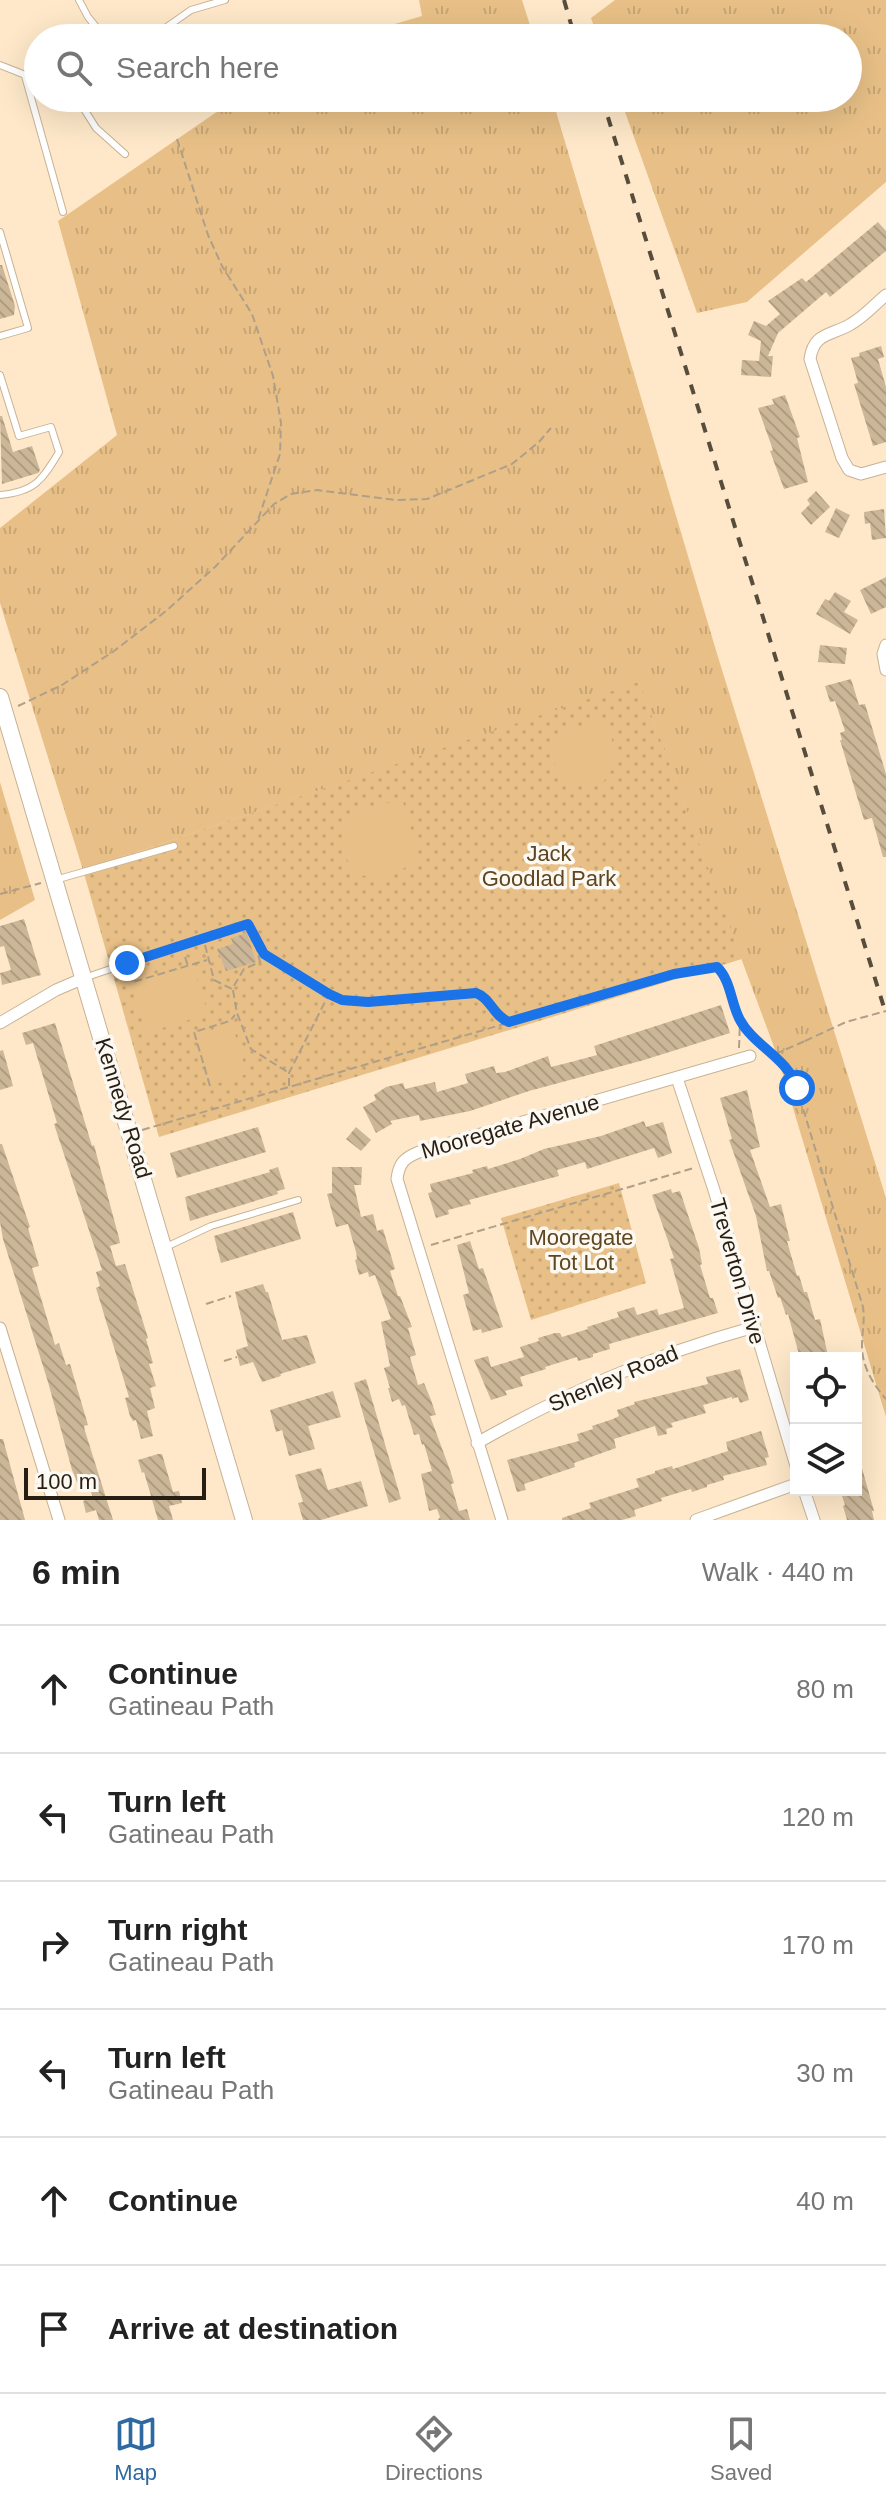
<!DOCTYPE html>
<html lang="en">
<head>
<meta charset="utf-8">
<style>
  body { margin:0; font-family:Arial,sans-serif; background:#f6f6f6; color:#222 }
  .controls { position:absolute; right:24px; bottom:24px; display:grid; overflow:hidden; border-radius:0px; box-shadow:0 8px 32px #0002 }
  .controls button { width:72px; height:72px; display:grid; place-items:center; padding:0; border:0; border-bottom:2px solid #e0e0e0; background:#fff; color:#222; font:40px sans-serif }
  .scale { position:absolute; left:24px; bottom:20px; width:182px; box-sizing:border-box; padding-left:8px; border:4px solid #261e13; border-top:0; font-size:22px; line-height:28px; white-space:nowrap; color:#261e13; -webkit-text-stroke:6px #fcf8f2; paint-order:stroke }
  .stop { position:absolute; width:24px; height:24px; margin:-18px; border:6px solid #1a73e8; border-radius:50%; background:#fff }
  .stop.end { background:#1a73e8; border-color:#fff; box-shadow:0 2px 8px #0008 }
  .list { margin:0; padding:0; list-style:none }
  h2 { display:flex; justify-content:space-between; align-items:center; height:104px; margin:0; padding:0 32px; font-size:34px }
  h2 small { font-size:26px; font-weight:400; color:#767676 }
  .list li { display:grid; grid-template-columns:52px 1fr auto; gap:24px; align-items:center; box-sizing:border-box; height:128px; padding:0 32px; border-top:2px solid #e0e0e0 }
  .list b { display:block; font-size:30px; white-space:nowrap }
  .list p { margin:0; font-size:26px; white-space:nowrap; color:#767676 }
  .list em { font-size:26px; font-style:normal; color:#767676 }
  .icon { flex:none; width:44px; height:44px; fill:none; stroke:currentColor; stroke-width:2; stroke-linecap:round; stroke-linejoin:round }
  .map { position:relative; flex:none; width:886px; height:1520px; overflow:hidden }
  .search { position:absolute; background:#fff; box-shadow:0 8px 32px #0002; left:24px; right:24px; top:24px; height:88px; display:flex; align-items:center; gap:20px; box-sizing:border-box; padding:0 28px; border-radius:44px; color:#767676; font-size:30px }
  .sheet { height:872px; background:#fff }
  nav { display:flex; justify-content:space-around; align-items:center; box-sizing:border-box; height:112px; border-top:2px solid #e0e0e0; background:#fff; font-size:22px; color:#767676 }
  nav a { display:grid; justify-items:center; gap:4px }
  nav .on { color:#2e6aa1 }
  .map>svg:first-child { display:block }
  .grass { fill:url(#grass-tufts) }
  .park { fill:url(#park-dots) }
  .pitch { fill:#e8c087 }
  .building { fill:url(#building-back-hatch) }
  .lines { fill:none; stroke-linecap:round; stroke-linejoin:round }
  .service-casing { stroke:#c7b294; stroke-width:8 }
  .minor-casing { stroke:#c7b294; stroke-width:13 }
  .secondary-casing { stroke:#c7b294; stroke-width:18 }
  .path { stroke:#b09f88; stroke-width:2; stroke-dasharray:8 4; stroke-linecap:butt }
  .service { stroke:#fff; stroke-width:6 }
  .minor { stroke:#fff; stroke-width:11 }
  .secondary { stroke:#fff; stroke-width:16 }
  .rail { stroke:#584d3d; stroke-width:4; stroke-dasharray:10 10; stroke-linecap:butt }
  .path-bridge { stroke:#b09f88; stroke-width:2; stroke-dasharray:8 4; stroke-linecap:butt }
  .route { stroke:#1a73e8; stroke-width:10 }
  .labels { text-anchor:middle; stroke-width:7; stroke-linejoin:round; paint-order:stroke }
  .park-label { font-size:22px; fill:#5f4620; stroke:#fcf8f2 }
  .street-label { font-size:22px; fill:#261e13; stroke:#fcf8f2 }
</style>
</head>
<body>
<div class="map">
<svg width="886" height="1520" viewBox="0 0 886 1520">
  <defs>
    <pattern id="grass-tufts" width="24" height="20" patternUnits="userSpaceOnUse" patternTransform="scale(2)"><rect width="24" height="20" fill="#e8c087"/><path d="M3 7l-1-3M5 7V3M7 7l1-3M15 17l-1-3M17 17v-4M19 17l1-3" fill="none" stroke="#c7a574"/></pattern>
    <pattern id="park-dots" width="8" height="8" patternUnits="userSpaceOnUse" patternTransform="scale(2)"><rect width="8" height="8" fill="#e8c087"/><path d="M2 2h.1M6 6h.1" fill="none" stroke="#c7a574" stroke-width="1.8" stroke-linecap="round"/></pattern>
    <pattern id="building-back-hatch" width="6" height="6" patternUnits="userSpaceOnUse" patternTransform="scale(2)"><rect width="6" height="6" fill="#cbb698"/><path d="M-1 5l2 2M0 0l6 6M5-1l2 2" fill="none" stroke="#ae9c82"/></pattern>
  </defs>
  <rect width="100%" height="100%" fill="#fee8c9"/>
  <path class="grass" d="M419,0H522L534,38H347L422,16Z
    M615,0H886V182L747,302L697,313L620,98H848V38H598L591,18Z
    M237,98H552L718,657L886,1198V1417L777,1055L639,683L83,870L0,603V528L117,435L58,221Z
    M0,782L35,900L0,920Z"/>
  <path class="park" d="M639,682L742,959L159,1137L83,870Z
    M619,1183L646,1283L531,1320L501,1218Z"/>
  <path class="pitch" d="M601,720L610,728L616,764L602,784L579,786L561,778L553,761L554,735Z
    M402,799L420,859L386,879L359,875L344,856L346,815Z
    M193,965L208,1014L146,1033L131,983Z
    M232,1024L247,1074L212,1085L197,1035Z"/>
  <path class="building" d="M878,222L886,231V251L830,297L826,292L778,333L768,356H773L771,377L741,375L742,360L759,361L761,341L748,335L754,321L766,326L780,314L768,301L802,278L806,282Z
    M0,265H2L15,306L14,315L0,319Z
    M881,346L884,357L878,359L886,387V442L873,446L854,384L858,383L851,358L860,356L859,353Z
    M785,395L800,437L797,438L808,482L784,489L770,451L773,450L758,408L774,404L772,399Z
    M0,416H2L13,452L32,446L40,470L38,473L2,484Z
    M816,491L830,507L811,525L801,513L810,504L807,500Z
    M836,508L850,515L839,538L825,532Z
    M884,509L886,538L872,540L870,523L865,524L864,512Z
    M886,577V607L871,614L860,590Z
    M835,592L851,601L844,612L858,620L850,634L816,614L825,599L829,601Z
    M820,645L847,648L845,664L818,662Z
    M851,679L859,705L865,704L886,774V857H883L872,818L864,820L840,740H842L840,733L845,731L835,701L830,702L825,686Z
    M24,919L41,975L2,985L0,973L11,970L4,946L0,947V926Z
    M247,933L256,962L226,971L217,949L233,944L231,938Z
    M721,1005L730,1033L644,1060L529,1091L470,1111L420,1121L419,1115L390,1121L392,1124L376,1133L363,1107L376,1100L374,1095L386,1087L403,1083L405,1089L435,1082L437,1092L468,1083L465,1074L494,1066L496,1073L505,1072L548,1056L551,1067L571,1062L597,1055L594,1046Z
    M55,1023L92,1146L94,1145L119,1238L120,1243L110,1246L116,1266L125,1264L148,1338L146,1339L153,1363L149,1364L156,1386L150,1388L155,1408L147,1411L153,1436L141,1439L136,1420L133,1421L130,1416L125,1398L129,1397L96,1288L100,1286L96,1272L102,1270L54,1124L57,1123L33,1043L26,1045L22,1033Z
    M3,1050L13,1086L0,1090V1051Z
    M747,1090L760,1147L750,1150L770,1207L781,1204L790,1241H787L797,1276L799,1275L804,1292H807L815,1320L820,1319L828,1356L800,1358L788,1314L786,1315L780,1297L778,1298L769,1271H767L756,1216L729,1140L732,1139L720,1098Z
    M644,1121L646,1127L663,1122L672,1153L658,1158L654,1148L587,1169L585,1162L557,1170L559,1176L469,1200L471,1204L448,1210L449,1214L436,1218L428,1193L432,1192L430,1184L473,1173L472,1170L487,1166L488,1169L520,1159L544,1149L601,1136Z
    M258,1127L266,1152L177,1178L170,1153Z
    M356,1127L371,1140L361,1151L346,1139Z
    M0,1144H2L30,1227L28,1228L39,1266L32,1268L55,1345L59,1343L66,1365L70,1364L88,1425L84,1426L85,1431L113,1520H99L96,1510L86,1513L83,1501L93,1498L87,1480L78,1484L72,1470L48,1382L3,1239L0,1222Z
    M278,1167L285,1189L277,1191L278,1194L190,1221L185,1197L270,1172L269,1170Z
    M332,1167H362L361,1185H354L361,1217L373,1214L377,1231L383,1229L395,1269L390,1271L398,1296H400L412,1327L408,1328L416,1355L410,1357L418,1385L424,1383L431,1400L436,1415L430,1416L450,1470L454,1483L451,1484L459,1511L467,1509L470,1520H438L440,1517L437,1509L429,1511L421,1474L432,1471L424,1444L422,1445L419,1434L414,1435L405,1405L402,1406L399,1399L392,1402L388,1388H390L384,1368L390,1366L381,1322L391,1319L375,1275L369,1277L368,1272L359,1275L355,1260L357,1259L356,1252L348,1224L336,1227L327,1194L332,1193Z
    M671,1189L672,1193L680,1191L699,1248L702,1264L700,1265L710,1298H713L718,1313L609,1344L610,1349L593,1354V1357L578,1361L577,1357L545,1367L546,1369L520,1377L523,1386L505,1391L507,1395L491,1400L474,1360L488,1356L491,1367L524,1357L520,1347L539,1341L538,1338L555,1333H560L562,1337L588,1329L587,1327L619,1317L617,1312L634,1307L637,1315L657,1309L659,1315L684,1308L670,1259L674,1258L652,1195Z
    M293,1212L301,1239L221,1263L214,1236Z
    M470,1241L479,1269L483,1268L503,1327L482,1333L481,1329L473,1331L463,1295L469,1293L457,1245Z
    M263,1284L266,1292H268L282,1340L307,1335L316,1363L280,1374L281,1376L262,1382L253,1362L240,1366L236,1350L248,1346L235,1292Z
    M740,1369L749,1400L740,1403L738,1397L732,1399V1397L703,1405L706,1413L671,1423L673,1427L666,1429L667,1434L658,1436L655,1426L614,1439L616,1448L574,1463L575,1467L524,1484L526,1490L517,1492L507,1460L579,1441L577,1434L593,1429L592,1426L613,1419L619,1416L617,1410L635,1404L634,1402L708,1384L706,1377Z
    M366,1379L401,1499L389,1503L354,1383Z
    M333,1391L341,1417L308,1426L315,1449L289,1456L282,1430L276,1432L270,1410Z
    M761,1431L769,1457L765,1458L767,1465L723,1476L724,1480L707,1485V1487L692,1492L691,1489L661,1498L662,1501L634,1510L636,1516L622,1520H562V1518L591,1508L589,1503L639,1487L636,1479L655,1473V1471L672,1466L673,1469L728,1451L726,1442Z
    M0,1439H3L25,1520H0Z
    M158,1454H162L173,1492L179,1491L182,1503L169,1506L173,1520H158L144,1472L142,1473L138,1460Z
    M858,1454L874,1511H872L874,1520H847L843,1506L845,1505L840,1490H856V1455Z
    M321,1468L328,1490L361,1481L368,1506L321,1520H303L298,1503L303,1502L295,1475Z"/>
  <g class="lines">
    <defs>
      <path id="service" d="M79,0L88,17L105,38
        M151,38L191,10L225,0
        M0,65L38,80
        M25,76L63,212
        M77,98L96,128L125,154
        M0,232L28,328L0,336
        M0,375L19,436L51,427L59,452C42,481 34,492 0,495
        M55,880L174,846
        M84,978L202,938
        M166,1247L211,1226L298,1200"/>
      <path id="minor" d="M886,295C875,304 864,317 851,324C831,336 814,332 810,359L842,458L849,470L861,474L886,467
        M886,645L883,654L886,670
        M0,1023L56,990L84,978
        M677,1078L714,1190L796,1466
        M0,1328L59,1520
        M477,1443C567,1392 654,1355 754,1327
        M804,1490L814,1520
        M502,1520L397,1179C399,1163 404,1158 419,1152L750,1056
        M696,1520L796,1484"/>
      <path id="secondary" d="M0,697L244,1520"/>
    </defs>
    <use href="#service" class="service-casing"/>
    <use href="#minor" class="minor-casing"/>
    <use href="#secondary" class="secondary-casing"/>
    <path class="path" d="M177,139L208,235L222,266L252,314L273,376L281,423L280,454L258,520
      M18,706L62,685L114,651L166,611L215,567L274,504L291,494L317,490L395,500L427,499L512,464L539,442L551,428
      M0,894L41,883
      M213,934L248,924L264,954L329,994L342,1000L368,1002L476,993C490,998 493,1015 508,1022
      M205,945L214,980L232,989L244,969L260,962L253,935
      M185,957L188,966
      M130,972L133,982L207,960
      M233,990L237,1013L251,1049L289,1073
      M739,1048L740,1022
      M775,1054L805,1041
      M210,1086L194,1032L230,1021L235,1015
      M289,1086V1073L329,994
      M142,1130L668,976L717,967C731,980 731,1004 740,1020C753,1044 783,1057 795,1082L863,1307C865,1321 862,1332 862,1346C862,1367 873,1384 886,1399
      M431,1245L694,1168
      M206,1304L231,1296
      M224,1361L237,1357"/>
    <use href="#service" class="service"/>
    <use href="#minor" class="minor"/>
    <use href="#secondary" class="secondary"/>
    <path class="rail" d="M564,0L575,38
      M602,98L886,1014"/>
    <path class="path-bridge" d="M805,1041L846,1022L886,1011"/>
  </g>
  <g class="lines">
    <path class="route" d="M127,963L248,924L264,954L329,994L342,1000L368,1002L476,993C491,998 493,1016 509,1022L674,974L717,967C731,980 731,1004 740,1020C754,1046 788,1058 797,1088"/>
  </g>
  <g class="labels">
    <g class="park-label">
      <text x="549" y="861">Jack<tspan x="549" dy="25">Goodlad Park</tspan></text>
      <text x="581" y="1245">Mooregate<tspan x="581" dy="25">Tot Lot</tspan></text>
    </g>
    <g class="street-label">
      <text transform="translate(124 1108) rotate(73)" y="8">Kennedy Road</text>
      <text transform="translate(510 1126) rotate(-16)" y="8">Mooregate Avenue</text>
      <text transform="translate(738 1271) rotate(74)" y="8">Treverton Drive</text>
      <text transform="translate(613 1378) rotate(-23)" y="8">Shenley Road</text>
    </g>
  </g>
</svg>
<div class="controls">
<button><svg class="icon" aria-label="locate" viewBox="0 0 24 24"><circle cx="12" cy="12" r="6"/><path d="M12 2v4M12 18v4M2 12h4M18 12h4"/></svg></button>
<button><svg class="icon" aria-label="layers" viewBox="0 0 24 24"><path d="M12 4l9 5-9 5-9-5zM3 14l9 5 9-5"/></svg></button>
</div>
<div class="scale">100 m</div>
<div class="stop" style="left:797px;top:1088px"></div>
<div class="stop end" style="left:127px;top:963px"></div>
<div class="search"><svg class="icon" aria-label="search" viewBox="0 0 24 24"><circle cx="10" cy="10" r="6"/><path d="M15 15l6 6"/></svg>Search here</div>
</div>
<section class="sheet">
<h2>6 min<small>Walk · 440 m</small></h2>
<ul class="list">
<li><svg class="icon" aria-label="ahead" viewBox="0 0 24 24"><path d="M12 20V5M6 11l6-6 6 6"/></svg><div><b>Continue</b><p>Gatineau Path</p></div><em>80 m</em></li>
<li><svg class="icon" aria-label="left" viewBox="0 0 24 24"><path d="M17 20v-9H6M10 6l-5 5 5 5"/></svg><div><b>Turn left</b><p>Gatineau Path</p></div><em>120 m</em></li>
<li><svg class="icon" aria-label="right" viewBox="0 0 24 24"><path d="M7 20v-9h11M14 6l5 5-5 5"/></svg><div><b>Turn right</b><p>Gatineau Path</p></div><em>170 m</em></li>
<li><svg class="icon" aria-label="left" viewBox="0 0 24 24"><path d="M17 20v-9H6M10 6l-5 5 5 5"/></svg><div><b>Turn left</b><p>Gatineau Path</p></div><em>30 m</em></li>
<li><svg class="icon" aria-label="ahead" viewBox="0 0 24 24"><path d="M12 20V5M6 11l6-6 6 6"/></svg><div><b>Continue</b></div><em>40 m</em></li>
<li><svg class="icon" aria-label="arrive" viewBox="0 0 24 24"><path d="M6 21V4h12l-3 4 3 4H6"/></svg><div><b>Arrive at destination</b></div></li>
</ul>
</section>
<nav>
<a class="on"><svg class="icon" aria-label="map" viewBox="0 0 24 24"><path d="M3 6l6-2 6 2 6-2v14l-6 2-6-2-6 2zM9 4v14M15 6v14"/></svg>Map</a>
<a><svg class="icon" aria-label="directions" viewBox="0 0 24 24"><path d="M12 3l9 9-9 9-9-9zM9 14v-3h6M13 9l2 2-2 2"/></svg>Directions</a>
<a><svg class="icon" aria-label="saved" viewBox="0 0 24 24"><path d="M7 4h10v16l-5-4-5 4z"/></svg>Saved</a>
</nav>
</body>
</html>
